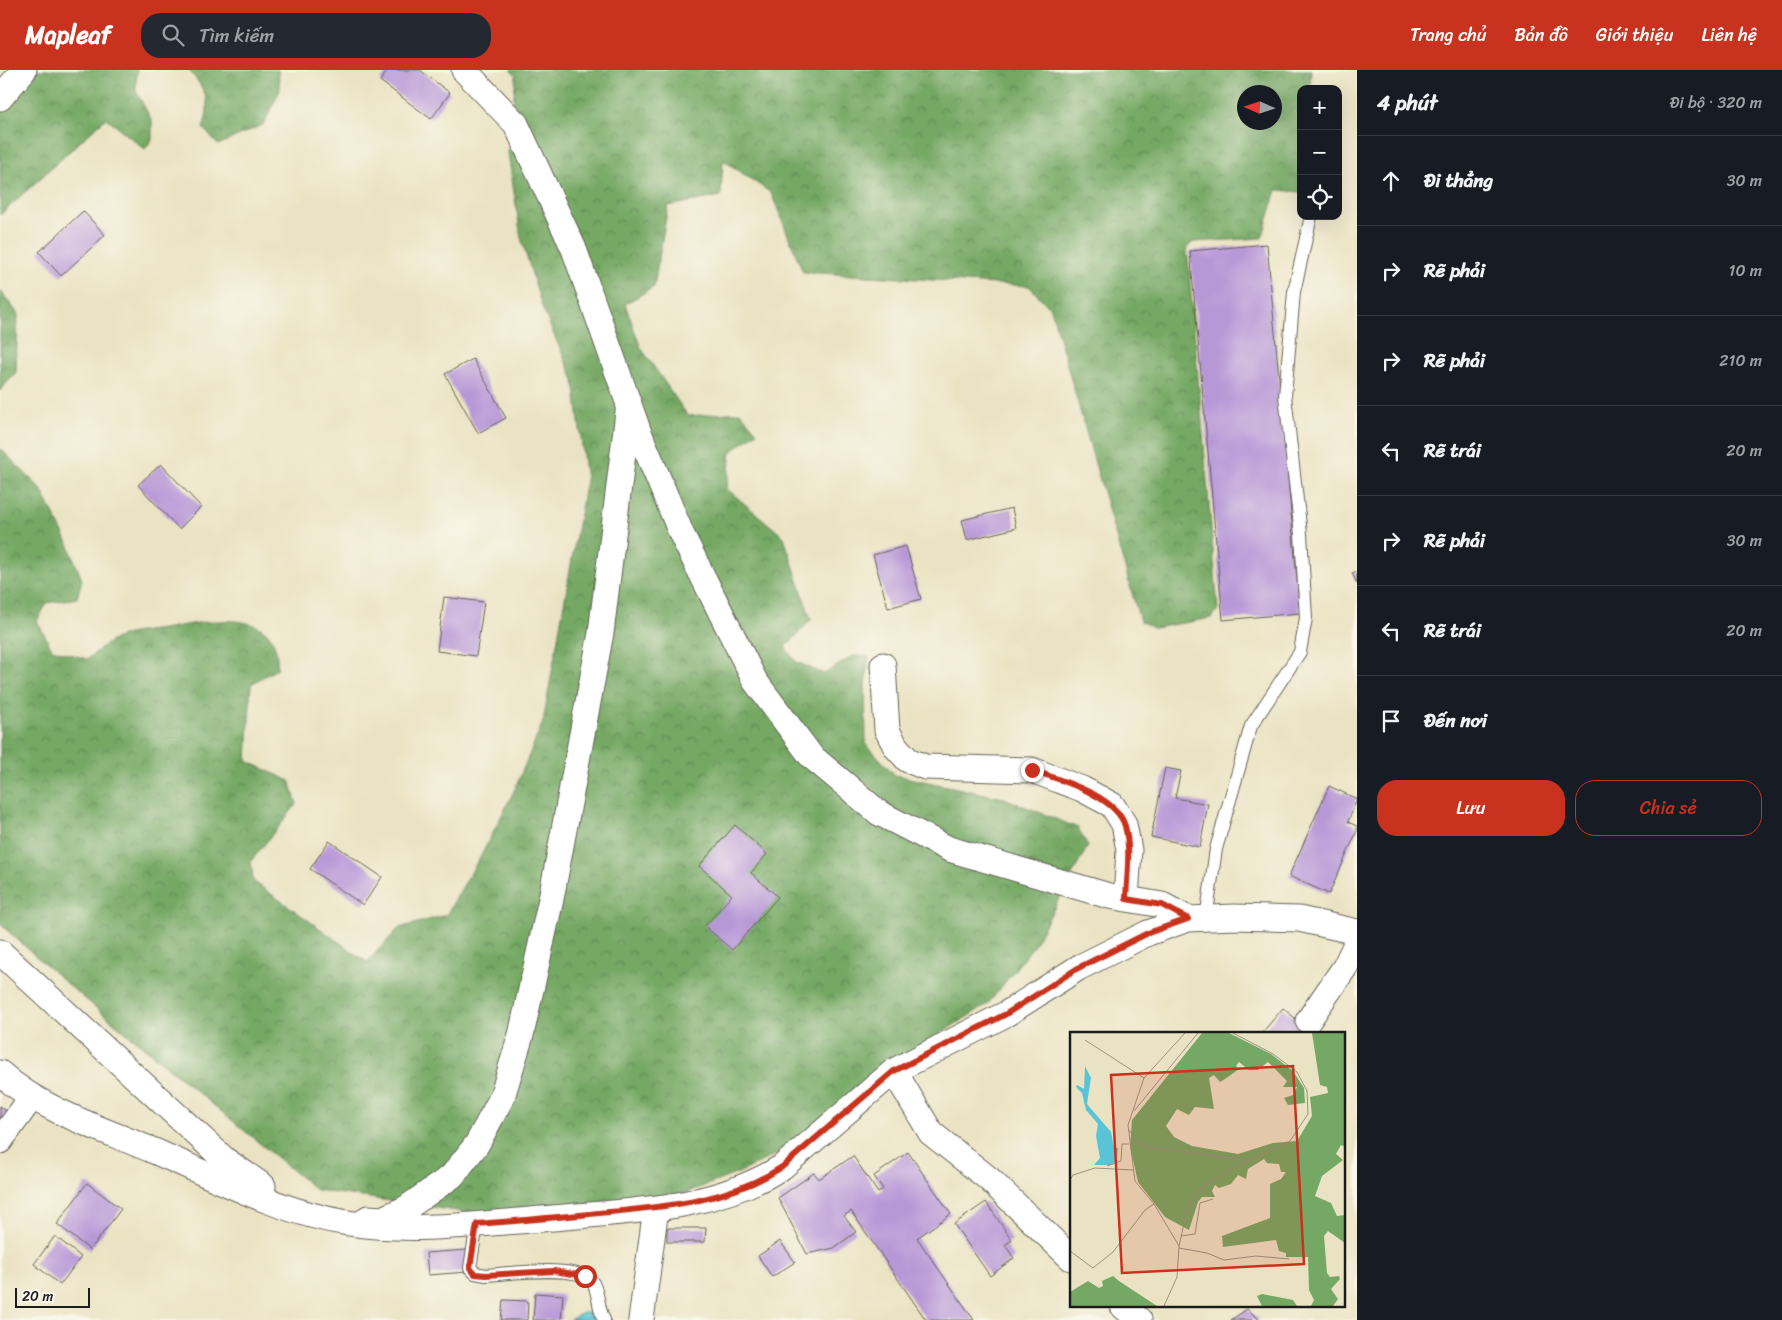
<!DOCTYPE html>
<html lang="vi">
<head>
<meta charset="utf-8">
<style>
  body { margin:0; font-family:Sriracha,sans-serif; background:#242831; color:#f1f3f6 }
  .controls { position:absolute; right:15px; top:15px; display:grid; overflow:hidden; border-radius:10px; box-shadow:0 5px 20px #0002 }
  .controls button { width:45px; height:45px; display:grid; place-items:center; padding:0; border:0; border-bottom:1px solid #363941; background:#171b24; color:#f1f3f6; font:25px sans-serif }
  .compass { position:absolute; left:1237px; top:15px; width:45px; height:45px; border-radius:50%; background:#171b24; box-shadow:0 5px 20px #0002; rotate:273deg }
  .scale { position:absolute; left:15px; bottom:12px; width:75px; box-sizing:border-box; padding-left:5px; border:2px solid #1c1c1c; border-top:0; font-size:14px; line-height:18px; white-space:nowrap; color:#1c1c1c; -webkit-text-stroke:4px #fbf7ec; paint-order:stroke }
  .stop { position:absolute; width:15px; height:15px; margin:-11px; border:4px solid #c8321e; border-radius:50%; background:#fff }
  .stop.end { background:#c8321e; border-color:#fff; box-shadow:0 1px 5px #0008 }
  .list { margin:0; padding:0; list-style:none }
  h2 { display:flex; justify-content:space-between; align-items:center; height:65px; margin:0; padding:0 20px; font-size:21px }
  h2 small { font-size:16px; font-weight:400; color:#9ea1a6 }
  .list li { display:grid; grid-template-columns:32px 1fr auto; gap:15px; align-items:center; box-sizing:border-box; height:90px; padding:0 20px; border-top:1px solid #363941 }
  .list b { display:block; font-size:19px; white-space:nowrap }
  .list em { font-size:16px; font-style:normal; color:#9ea1a6 }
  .actions { display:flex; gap:10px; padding:15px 20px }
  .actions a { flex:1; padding:11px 0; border:1px solid #c8321e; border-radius:20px; text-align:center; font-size:18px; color:#c8321e }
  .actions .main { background:#c8321e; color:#fff }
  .icon { flex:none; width:28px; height:28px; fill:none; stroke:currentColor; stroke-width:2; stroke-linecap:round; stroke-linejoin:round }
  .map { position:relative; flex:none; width:1357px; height:1250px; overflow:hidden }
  header { display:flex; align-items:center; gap:30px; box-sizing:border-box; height:70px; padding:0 25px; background:#c8321e; color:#fff }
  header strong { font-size:24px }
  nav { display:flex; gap:28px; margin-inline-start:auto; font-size:18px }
  .search { width:350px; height:45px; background:#242831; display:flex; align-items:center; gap:12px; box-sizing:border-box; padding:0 18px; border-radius:20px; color:#9ea1a6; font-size:19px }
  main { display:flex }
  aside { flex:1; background:#171b24 }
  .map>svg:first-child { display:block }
  .forest { fill:url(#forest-crowns); stroke:#486240; fill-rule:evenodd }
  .water { fill:url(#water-ripples); stroke:#3b7079 }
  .building { fill:#b798d7 }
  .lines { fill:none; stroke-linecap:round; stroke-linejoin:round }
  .lane-casing { stroke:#646256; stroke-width:14 }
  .street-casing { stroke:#646256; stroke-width:27 }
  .lane { stroke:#fff; stroke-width:12 }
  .street { stroke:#fff; stroke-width:25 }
  .route { stroke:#c8321e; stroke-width:6 }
  .inset-road { fill:none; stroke:#989380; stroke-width:1 }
  .view { fill:#c8321e; fill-opacity:0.15; stroke:#c8321e; stroke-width:2.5 }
  .inset-edge { fill:none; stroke:#1c1c1c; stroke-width:2.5 }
</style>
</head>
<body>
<header>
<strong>Mapleaf</strong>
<div class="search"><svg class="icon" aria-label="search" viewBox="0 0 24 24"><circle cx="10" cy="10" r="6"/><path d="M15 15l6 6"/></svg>Tìm kiếm</div>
<nav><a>Trang chủ</a><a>Bản đồ</a><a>Giới thiệu</a><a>Liên hệ</a></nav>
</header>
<main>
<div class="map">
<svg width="1357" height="1250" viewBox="0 0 1357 1250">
  <defs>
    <pattern id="forest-crowns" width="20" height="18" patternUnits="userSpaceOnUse" patternTransform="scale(1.25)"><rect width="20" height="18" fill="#74a864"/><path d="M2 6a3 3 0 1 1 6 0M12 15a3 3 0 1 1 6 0" fill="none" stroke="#5e8852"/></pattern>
    <pattern id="water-ripples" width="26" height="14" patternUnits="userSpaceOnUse" patternTransform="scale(1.25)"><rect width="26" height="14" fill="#5ac3d6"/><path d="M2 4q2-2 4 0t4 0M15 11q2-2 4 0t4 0" fill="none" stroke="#4ea7b7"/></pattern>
  </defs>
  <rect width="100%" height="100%" fill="#fbf7ec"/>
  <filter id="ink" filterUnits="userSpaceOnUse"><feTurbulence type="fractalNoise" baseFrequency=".02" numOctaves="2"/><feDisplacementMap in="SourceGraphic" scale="10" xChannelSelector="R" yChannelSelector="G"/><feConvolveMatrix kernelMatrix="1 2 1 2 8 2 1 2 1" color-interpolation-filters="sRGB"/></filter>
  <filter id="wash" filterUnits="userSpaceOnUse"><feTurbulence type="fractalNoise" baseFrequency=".0096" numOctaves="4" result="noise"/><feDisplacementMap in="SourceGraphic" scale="20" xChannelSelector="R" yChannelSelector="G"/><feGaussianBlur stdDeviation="1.12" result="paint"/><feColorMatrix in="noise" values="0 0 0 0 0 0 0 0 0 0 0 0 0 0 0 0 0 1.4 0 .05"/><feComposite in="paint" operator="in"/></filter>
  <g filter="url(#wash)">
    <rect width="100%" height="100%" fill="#eae3c3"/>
    <path class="forest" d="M37,0H137L136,21L152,51V70L145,79L106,48L0,145V41Z
      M189,0H278L280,20L264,54L218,75L203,58C212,30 206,22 189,0Z
      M510,0H1311L1310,19H1301V122L1277,120L1262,168L1193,172L1187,178L1218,539L1212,548L1154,558L1140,551L1051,239L1029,216L803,202L771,123L723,90L721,126L668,136L654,217L625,234L641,278L688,346L740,342L757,362L731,382L727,419L784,467L811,550L785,577L795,591L824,604L853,586H869L865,615L866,674L895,705L1004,728L1078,758L1088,776L1034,875L988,934L891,994L779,1083L738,1103L680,1125L490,1146L316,1120L60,908L0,854V378L41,419L67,471L82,510L77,528L47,533L37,551L52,579L87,589C97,582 108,571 119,567C133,561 153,561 168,558C209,551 282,534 277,599L251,614L247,691L290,711L297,734L251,791L253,811L367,892L399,858L446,845L483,782L513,723L543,652L586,410L574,310L543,240L521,168L508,83L516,5ZM1244,22H1274V52H1244Z
      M0,220L18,244L16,302L0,321Z"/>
    <path class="water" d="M583,1243H591L599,1250H569Z"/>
    <g id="blocks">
      <path class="building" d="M388,0H420L450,23L431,49L380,11Z
        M83,141L105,165L61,206L39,182Z
        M1267,174L1300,543L1223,550L1190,181Z
        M473,289L506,348L478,363L445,304Z
        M161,394L201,437L179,459L138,415Z
        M1012,438L1016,458L967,470L962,450Z
        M906,476L921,529L888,538L873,485Z
        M1357,501V514L1352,503Z
        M444,527L484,532L476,586L437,581Z
        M1165,698L1181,701L1175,728L1208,734L1200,777L1151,767Z
        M1329,716L1357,729L1348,752L1357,756V761L1329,824L1289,806Z
        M735,755L767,784L751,803L778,827L732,880L705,856L732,825L699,796Z
        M329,771L382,807L363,835L310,799Z
        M1283,938L1309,960L1306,964H1261Z
        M0,1036L8,1043L0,1053Z
        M908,1082L951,1144L917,1168L974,1250H926L851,1141L844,1146L856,1162L834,1178L807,1184L778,1128L814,1103L819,1109L853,1086L878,1123L883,1119L874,1106Z
        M87,1113L121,1139L90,1180L57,1154Z
        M986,1132L1012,1170L1005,1175L1014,1188L990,1206L954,1154Z
        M667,1158H706L705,1172H667Z
        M55,1166L81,1187L60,1215L34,1194Z
        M780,1171L795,1192L772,1207L758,1186Z
        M466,1180L468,1202L428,1205L426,1183Z
        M535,1223L563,1225L561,1250H533Z
        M503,1230L528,1231L527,1250H501Z
        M1247,1239L1260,1250H1231Z"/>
    </g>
  </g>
  <g filter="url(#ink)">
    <use href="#blocks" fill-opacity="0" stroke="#646256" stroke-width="1"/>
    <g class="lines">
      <defs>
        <path id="lane" d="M1206,849L1216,779L1251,656L1300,582L1306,548L1301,464L1285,326L1294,222L1311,146
          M477,1154L470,1198L475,1203L486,1205C507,1204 581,1193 593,1213C599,1224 598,1238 604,1250"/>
        <path id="street" d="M464,0L516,54L574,179L638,360L682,465L755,611L811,686L879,743L949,779L1109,826L1162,835L1188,849
          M0,28L24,0
          M883,595L887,660L896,677L908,690L925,697L1032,700L1082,719L1112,735L1124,754L1129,780L1126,829
          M0,882L225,1090L263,1116
          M1308,951L1345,897L1357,872
          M894,1001L931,1063L989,1109L1071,1188
          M0,1003C42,1041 103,1059 154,1081C217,1108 281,1143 348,1153C413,1163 477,1154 542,1149C623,1141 711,1142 782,1097L894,1001L1006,944L1078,898L1148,863L1188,849L1234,847L1299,849L1357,862
          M0,1071L32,1027
          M368,1148L382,1149L405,1139L452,1106L477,1074L502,1027L521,965L551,829L601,563L629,334
          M1123,1236L1139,1250
          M641,1250L656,1138"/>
      </defs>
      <use href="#lane" class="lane-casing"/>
      <use href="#street" class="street-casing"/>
      <use href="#lane" class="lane"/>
      <use href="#street" class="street"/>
    </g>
  </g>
  <g class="lines" filter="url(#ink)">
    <path class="route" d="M585,1206L554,1201L486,1205L475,1204L470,1198L477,1154C518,1151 559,1147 599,1143C663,1137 727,1133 782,1097L894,1001L1006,944L1078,898L1148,863L1188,849L1162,835L1126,829C1127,804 1131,779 1125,756C1116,725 1059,710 1032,700"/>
  </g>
  <g transform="translate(1070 962)">
    <rect width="275" height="275" fill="#eae3c3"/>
    <path d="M132,1H159L201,22L223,39L234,56L235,71L218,73L214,66L223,63L227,55H213L217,49L198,30L188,38H179L169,30L166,34L169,37L155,47L150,50L144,43L139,46L144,77L125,75L119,83L107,77L96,94L104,105L122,114L168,122L203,111L227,109L242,84L240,65L258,61L257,55L250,53L242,1H275V115L271,113L266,122L273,128L252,144L245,164L261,171L267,184L275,183V211L258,199L254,204L257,241L260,245L269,244L270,247L261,257L268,267L263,274H241L244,268L239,258L238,225H216V221L209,219L206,208L153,215L152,204L200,186V152L211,147L216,140H211L209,132L197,131L194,127L178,137L176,147L168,143L161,152L149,156L145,153L142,159L145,165H132L128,170L119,198L95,185L68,150L60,114L62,88ZM43,244L49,249L87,274H0V260L18,249L29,256L33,254L32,249ZM192,262L223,268L227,274H192L187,264Z" fill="#74a864"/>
    <path d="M15,34L21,46L17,72L41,100L44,116H48L47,128L42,133H24L30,126L26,104L28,92L16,78L12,61L6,55L7,53L14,57Z" fill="#5ac3d6"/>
    <path class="inset-road" d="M15,8L74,46M64,79L128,1M59,98L66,108L77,115L177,128M37,134L51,129L52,112H59M0,148L3,143L25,136L63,138M111,204L125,202L130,171L143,167M109,214L117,178L130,157L161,137L220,109L238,82L237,59L227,40L203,22L163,1M109,216L137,221L154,228L186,224L219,227M0,219L23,236L43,220L75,178L84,172M94,274L107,245L109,214L84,172L65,149L58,93L74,46L115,1"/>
    <path class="view" d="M223,34L234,232L52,241L41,43Z"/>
    <rect width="275" height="275" class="inset-edge"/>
  </g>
</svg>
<div class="controls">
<button>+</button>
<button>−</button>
<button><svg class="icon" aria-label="locate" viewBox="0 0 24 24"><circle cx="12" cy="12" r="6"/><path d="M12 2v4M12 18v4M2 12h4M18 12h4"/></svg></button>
</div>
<svg class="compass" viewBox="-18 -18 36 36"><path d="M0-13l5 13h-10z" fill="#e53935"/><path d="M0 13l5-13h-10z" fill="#9ea1a6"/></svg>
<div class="scale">20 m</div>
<div class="stop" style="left:585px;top:1206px"></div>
<div class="stop end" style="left:1032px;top:700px"></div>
</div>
<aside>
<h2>4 phút<small>Đi bộ · 320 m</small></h2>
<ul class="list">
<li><svg class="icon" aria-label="ahead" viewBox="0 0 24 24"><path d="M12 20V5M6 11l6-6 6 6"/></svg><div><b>Đi thẳng</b></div><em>30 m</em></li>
<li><svg class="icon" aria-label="right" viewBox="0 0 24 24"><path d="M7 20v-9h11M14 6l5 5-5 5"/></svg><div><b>Rẽ phải</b></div><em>10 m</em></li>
<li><svg class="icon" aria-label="right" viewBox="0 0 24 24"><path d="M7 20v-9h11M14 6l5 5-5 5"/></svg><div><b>Rẽ phải</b></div><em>210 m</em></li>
<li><svg class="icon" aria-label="left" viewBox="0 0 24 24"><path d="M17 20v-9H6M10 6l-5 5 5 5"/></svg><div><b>Rẽ trái</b></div><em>20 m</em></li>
<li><svg class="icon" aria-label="right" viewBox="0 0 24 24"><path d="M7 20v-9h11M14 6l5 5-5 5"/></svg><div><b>Rẽ phải</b></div><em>30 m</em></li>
<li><svg class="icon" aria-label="left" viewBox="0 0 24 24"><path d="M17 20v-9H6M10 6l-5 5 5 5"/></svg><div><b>Rẽ trái</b></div><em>20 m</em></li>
<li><svg class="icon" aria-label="arrive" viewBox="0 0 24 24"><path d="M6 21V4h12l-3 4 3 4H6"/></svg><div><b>Đến nơi</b></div></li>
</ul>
<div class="actions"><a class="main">Lưu</a><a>Chia sẻ</a></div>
</aside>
</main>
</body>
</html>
